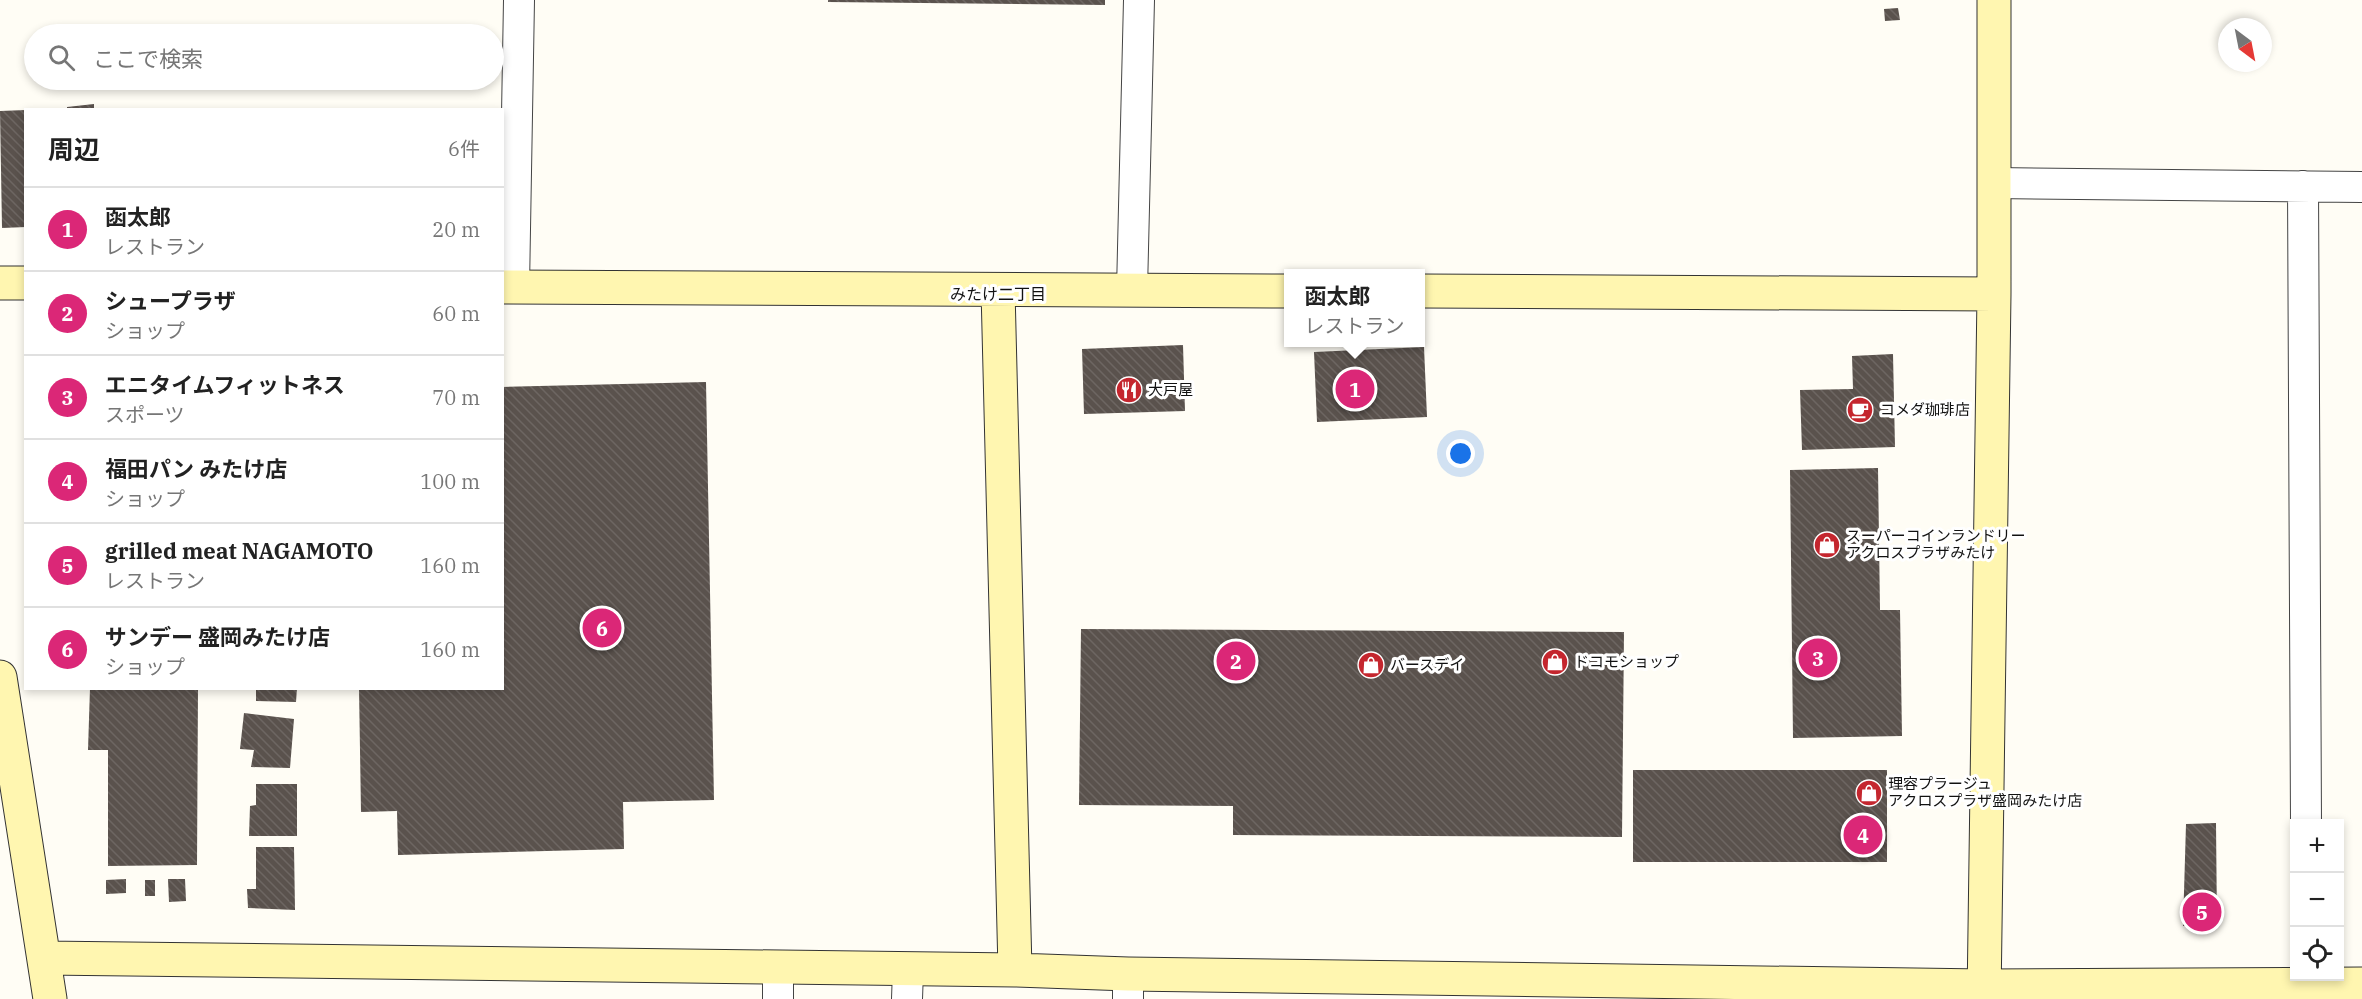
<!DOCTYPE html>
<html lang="ja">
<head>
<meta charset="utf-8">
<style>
  body { margin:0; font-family:"IBM Plex Serif","Noto Sans JP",serif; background:#f2f2f2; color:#222 }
  .controls { position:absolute; right:18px; bottom:18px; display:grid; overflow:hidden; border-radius:0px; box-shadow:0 3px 9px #0003 }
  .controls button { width:54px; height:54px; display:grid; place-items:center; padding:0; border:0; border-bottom:2px solid #e0e0e0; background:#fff; color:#222; font:30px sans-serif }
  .compass { position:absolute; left:2218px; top:18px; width:54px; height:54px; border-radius:50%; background:#fff; box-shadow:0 3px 9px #0003; rotate:148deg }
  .you { position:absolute; left:1461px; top:454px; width:21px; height:21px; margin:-15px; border:4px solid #fff; border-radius:50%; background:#1a73e8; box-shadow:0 0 0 9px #1a73e833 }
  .badge { display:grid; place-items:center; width:39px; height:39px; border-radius:50%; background:#db2777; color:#fff; font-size:20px; font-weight:700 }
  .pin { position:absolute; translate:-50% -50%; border:3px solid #fff; box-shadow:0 2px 6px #0006 }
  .popup { position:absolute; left:1284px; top:269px; width:141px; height:78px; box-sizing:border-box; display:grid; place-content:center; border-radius:0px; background:#fff; filter:drop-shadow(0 2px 4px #0005); font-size:20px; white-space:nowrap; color:#767676 }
  .popup b { font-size:22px; color:#222 }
  .popup::after { content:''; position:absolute; left:50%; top:100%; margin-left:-12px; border:12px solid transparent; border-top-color:#fff }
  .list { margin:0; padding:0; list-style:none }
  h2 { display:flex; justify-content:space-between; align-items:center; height:78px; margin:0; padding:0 24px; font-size:26px }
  h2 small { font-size:20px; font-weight:400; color:#767676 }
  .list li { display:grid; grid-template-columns:39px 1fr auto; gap:18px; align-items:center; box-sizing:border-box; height:84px; padding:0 24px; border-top:2px solid #e0e0e0 }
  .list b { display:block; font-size:22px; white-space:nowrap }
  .list p { margin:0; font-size:20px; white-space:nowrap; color:#767676 }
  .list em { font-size:20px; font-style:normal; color:#767676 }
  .icon { flex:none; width:33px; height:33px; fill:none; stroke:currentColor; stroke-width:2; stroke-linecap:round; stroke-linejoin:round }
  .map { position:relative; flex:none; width:2362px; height:999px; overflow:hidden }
  .search { position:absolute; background:#fff; box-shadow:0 3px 9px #0003; left:24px; top:24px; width:480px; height:66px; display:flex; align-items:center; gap:15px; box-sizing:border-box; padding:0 21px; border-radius:33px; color:#767676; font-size:22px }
  .panel { position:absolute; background:#fff; box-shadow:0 3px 9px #0003; left:24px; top:108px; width:480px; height:582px; border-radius:0px }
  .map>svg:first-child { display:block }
  .building { fill:url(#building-back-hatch) }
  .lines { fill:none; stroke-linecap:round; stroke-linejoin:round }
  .street-casing { stroke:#444; stroke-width:32 }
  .secondary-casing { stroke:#333; stroke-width:35 }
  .street { stroke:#fff; stroke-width:30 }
  .secondary { stroke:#fff6b0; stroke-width:33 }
  .labels { text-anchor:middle; stroke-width:6; stroke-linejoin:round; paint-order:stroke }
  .poi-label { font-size:15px; fill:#111; stroke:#fff; text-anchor:start }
  .neighbourhood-label { font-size:16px; fill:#111; stroke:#fff }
</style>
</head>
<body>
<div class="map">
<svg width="2362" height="999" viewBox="0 0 2362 999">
  <defs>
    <pattern id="building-back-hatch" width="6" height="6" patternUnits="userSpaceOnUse" patternTransform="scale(1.5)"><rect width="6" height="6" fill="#5a524d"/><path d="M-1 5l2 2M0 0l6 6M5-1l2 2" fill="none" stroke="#6d6662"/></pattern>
  </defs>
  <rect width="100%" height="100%" fill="#fffdf5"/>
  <path class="building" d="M828,0H1105V5L828,2Z
    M1898,8L1900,20L1885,21L1884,9Z
    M94,104V110H67V107Z
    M26,110V227L2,228L0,111Z
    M1183,345L1185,411L1084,414L1082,349Z
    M1424,347L1427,417L1317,422L1314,352Z
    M1893,354L1895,447L1802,450L1800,390L1853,389L1852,356Z
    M706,382L714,800L623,802L624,849L398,855L397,811L361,812L359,688H502V387Z
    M1878,468L1880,610H1900L1902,736L1793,738L1790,470Z
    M1081,629L1624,632L1622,837L1233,835V806L1079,805Z
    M90,688H198L197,865L108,866V750H88Z
    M256,688H297L296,702L256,701Z
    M244,713L294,719L290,768L251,767L254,750L240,749Z
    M1633,770H1887V862H1633Z
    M256,784H297V836H249L250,806L256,805Z
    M2216,823L2217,925L2183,926L2186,824Z
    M256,847H294L295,910L248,908L247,889H256Z
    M126,879V893L106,894V880Z
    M168,879H185L186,901L169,902Z
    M145,880H155V896H145Z"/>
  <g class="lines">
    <defs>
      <path id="street" d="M1994,183L2362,187
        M2303,186L2306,824
        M514,287L519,0
        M1132,290L1139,0
        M778,999V968
        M907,999L908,970
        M1128,999V974"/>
      <path id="secondary" d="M0,283H26
        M502,287L1289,291
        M998,290L1015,970
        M1421,291L1994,294
        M0,677L50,999
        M44,958L1015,970L1128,974L1984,986L2362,984
        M1984,999L1994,294V0"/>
    </defs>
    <use href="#street" class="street-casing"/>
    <use href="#secondary" class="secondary-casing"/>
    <use href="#street" class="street"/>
    <use href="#secondary" class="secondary"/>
  </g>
  <defs>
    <symbol id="restaurant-disc" viewBox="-11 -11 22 22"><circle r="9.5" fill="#c4262e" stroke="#fff"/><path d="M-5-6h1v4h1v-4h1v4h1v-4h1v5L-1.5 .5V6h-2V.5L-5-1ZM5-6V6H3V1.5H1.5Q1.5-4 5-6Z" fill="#fff"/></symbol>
    <symbol id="cafe-disc" viewBox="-11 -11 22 22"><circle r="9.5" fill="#c4262e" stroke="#fff"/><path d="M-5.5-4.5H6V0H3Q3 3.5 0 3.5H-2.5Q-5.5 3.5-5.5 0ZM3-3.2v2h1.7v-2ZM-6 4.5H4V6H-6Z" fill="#fff"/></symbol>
    <symbol id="shop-disc" viewBox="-11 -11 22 22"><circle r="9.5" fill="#c4262e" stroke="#fff"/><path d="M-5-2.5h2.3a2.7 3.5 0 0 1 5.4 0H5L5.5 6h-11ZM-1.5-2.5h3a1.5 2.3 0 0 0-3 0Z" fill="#fff"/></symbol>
  </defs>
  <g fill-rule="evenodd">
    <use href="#restaurant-disc" x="1114" y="375" width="30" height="30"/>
    <use href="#cafe-disc" x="1845" y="395" width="30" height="30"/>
    <use href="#shop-disc" x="1812" y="530" width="30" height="30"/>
    <use href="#shop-disc" x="1540" y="647" width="30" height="30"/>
    <use href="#shop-disc" x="1356" y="650" width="30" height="30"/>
    <use href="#shop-disc" x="1854" y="778" width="30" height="30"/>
  </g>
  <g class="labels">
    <g class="poi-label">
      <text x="1148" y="395">大戸屋</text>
      <text x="1880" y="415">コメダ珈琲店</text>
      <text x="1846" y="541">スーパーコインランドリー<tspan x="1846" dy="17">アクロスプラザみたけ</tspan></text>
      <text x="1574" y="667">ドコモショップ</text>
      <text x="1390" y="670">バースデイ</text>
      <text x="1888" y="789">理容プラージュ<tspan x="1888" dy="17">アクロスプラザ盛岡みたけ店</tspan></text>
    </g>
    <g class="neighbourhood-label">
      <text x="998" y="300">みたけ二丁目</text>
    </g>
  </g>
</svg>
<div class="controls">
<button>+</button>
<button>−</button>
<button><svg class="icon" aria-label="locate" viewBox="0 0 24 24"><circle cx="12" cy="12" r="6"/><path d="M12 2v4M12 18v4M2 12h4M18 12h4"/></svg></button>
</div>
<svg class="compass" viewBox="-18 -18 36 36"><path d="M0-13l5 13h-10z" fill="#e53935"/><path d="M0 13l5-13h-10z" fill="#767676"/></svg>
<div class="you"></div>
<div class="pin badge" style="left:1355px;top:389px">1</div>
<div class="popup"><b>函太郎</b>レストラン</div>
<div class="pin badge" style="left:1236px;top:661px">2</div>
<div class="pin badge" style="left:1818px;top:658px">3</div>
<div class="pin badge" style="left:1863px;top:835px">4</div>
<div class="pin badge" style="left:2202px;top:912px">5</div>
<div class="pin badge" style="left:602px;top:628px">6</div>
<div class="search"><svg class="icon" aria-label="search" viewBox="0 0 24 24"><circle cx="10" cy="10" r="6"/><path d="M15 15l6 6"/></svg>ここで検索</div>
<section class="panel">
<h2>周辺<small>6件</small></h2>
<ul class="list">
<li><span class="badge">1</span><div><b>函太郎</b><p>レストラン</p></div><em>20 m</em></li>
<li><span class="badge">2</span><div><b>シュープラザ</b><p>ショップ</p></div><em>60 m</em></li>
<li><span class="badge">3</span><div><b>エニタイムフィットネス</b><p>スポーツ</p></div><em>70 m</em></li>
<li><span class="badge">4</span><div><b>福田パン みたけ店</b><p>ショップ</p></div><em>100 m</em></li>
<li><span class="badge">5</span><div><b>grilled meat NAGAMOTO</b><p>レストラン</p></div><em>160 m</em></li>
<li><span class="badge">6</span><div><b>サンデー 盛岡みたけ店</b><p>ショップ</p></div><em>160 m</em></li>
</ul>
</section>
</div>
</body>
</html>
